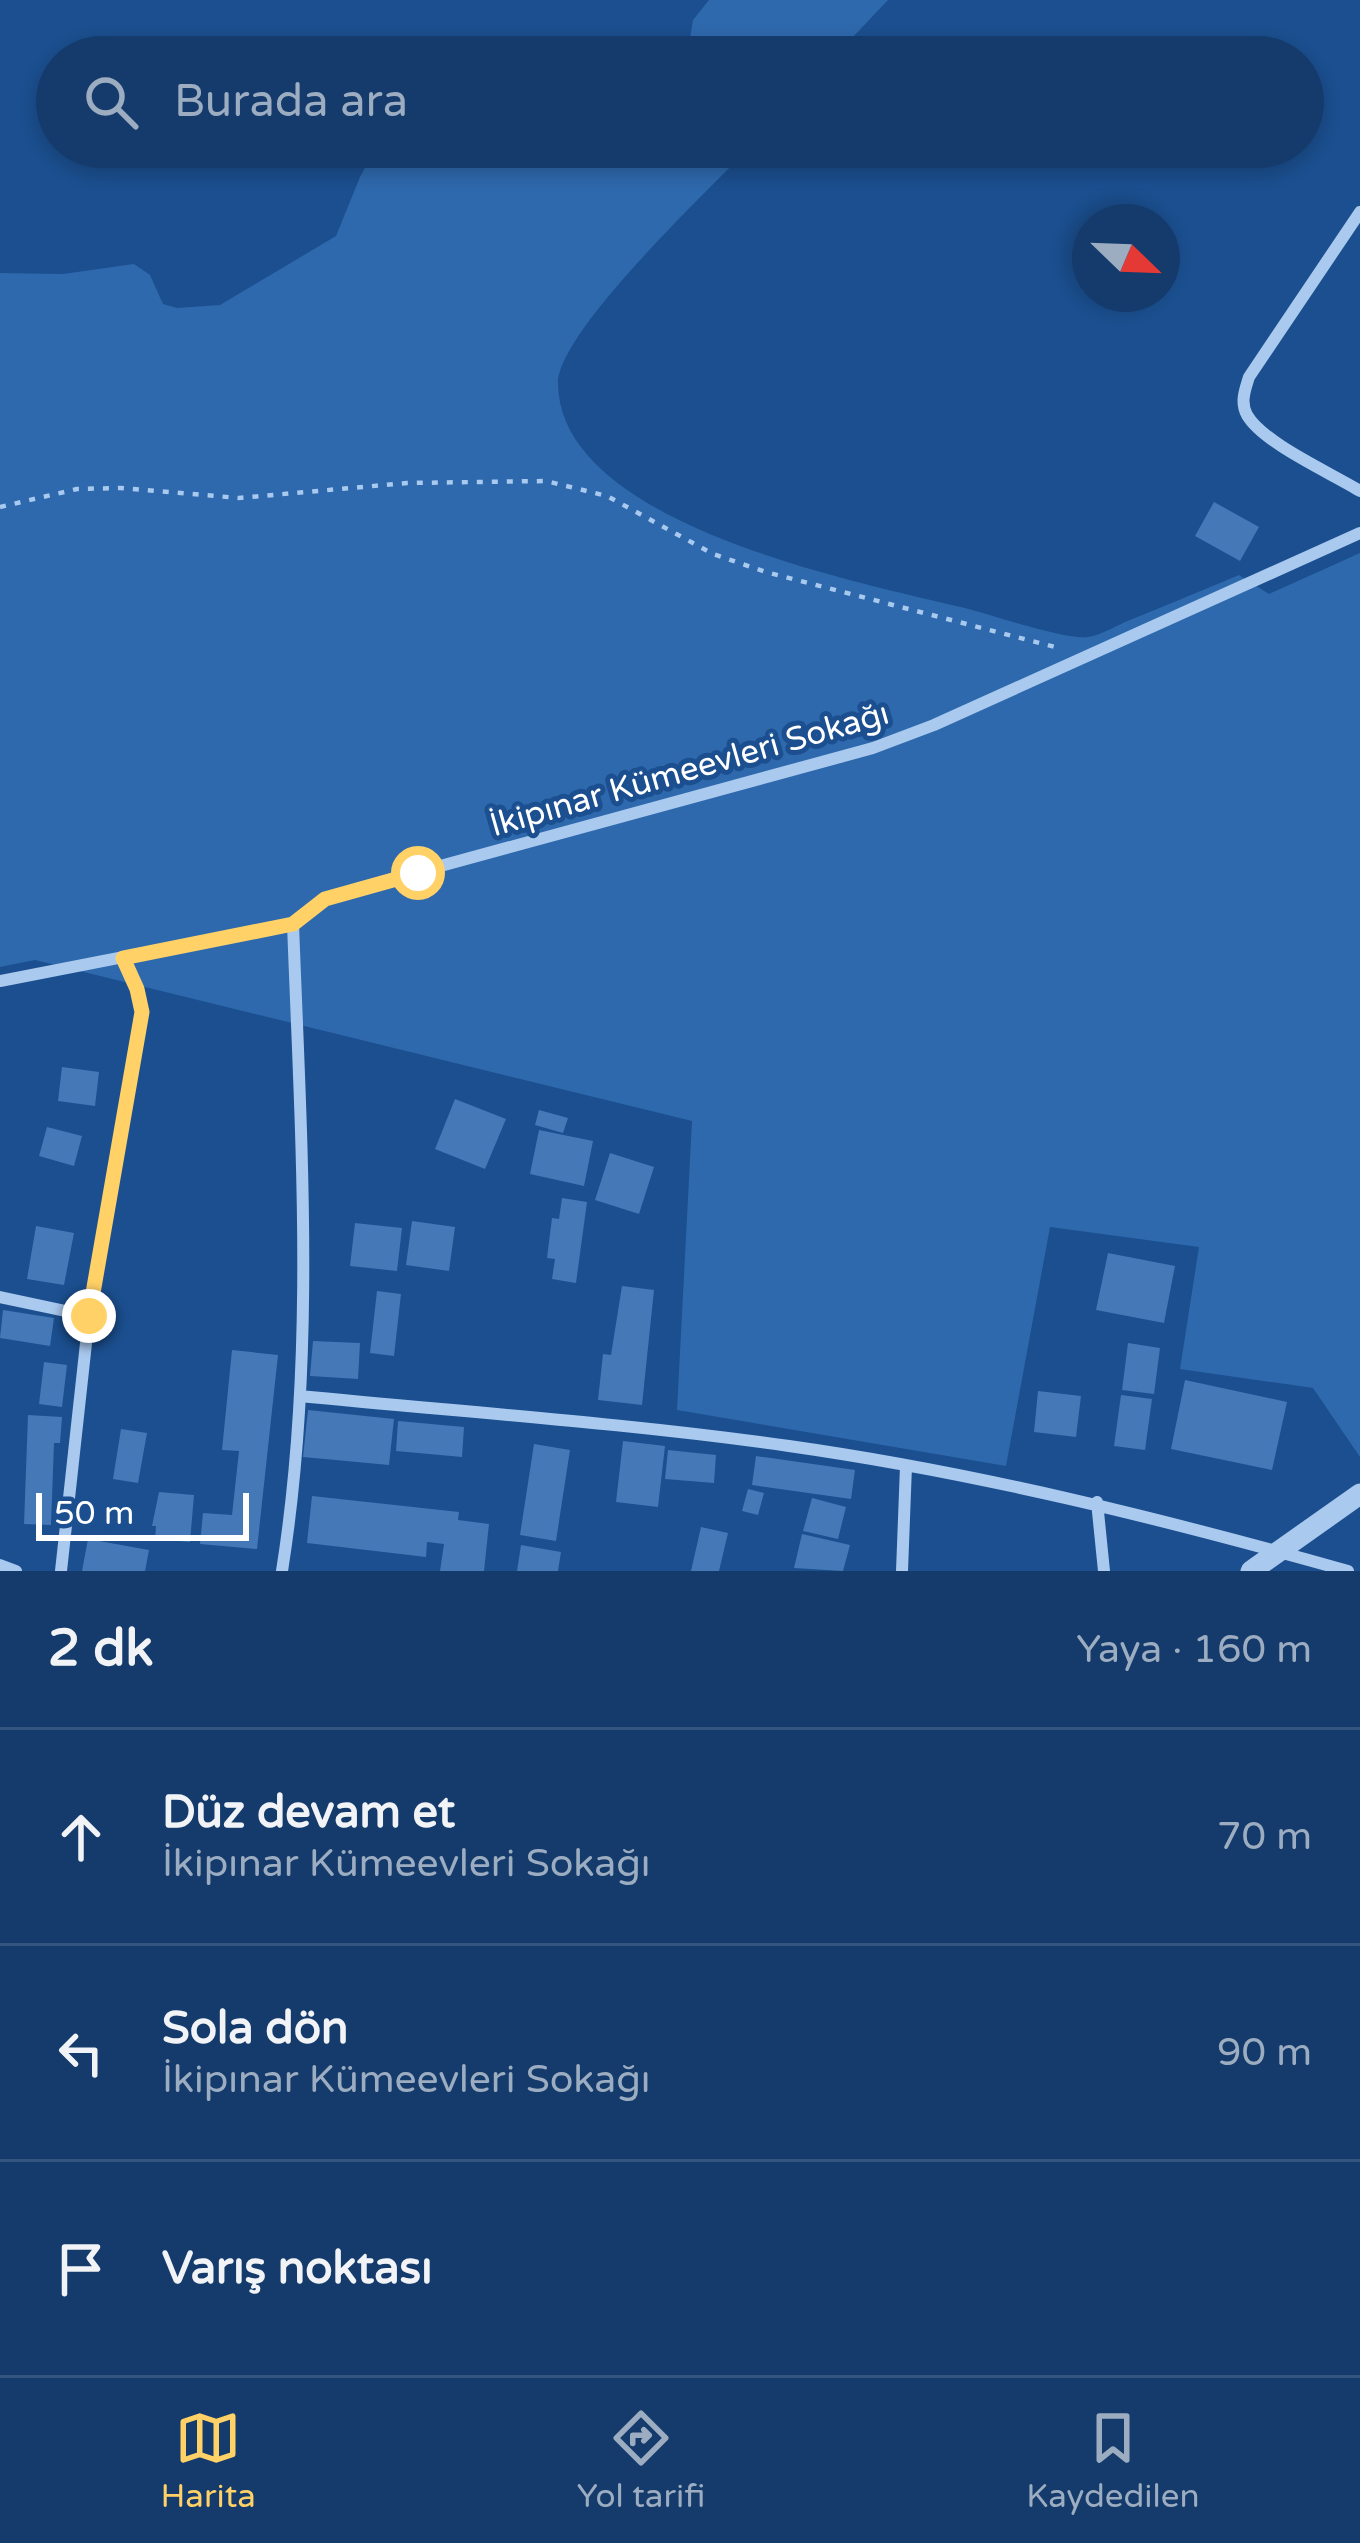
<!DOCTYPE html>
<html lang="tr">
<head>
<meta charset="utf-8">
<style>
  body { margin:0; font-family:"Varela Round",sans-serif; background:#214673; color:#f1f3f6 }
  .compass { position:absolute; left:1072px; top:204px; width:108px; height:108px; border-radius:50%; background:#143b6b; box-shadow:0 6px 18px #0003; rotate:113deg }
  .scale { position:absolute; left:36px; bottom:30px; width:213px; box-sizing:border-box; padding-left:12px; border:6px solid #fff; border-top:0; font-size:33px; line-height:42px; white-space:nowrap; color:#fff; -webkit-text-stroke:9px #1b4f8f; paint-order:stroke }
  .stop { position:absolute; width:36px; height:36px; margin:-27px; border:9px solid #ffd166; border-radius:50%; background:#fff }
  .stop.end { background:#ffd166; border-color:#fff; box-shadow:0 3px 12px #0008 }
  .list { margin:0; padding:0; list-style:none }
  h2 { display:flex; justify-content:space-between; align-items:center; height:156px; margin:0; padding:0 48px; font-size:51px }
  h2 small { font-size:39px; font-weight:400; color:#9dadc1 }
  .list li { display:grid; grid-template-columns:78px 1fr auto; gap:36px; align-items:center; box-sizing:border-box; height:216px; padding:0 48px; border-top:3px solid #33557e }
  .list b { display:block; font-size:45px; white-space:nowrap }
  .list p { margin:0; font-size:39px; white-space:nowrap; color:#9dadc1 }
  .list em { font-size:39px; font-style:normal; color:#9dadc1 }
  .icon { flex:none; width:66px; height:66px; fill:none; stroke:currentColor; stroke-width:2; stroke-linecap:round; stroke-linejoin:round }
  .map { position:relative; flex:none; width:1360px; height:1571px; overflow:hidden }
  .search { position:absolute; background:#143b6b; box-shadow:0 6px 18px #0003; left:36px; right:36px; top:36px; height:132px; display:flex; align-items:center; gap:30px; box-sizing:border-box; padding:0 42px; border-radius:66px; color:#9dadc1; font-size:45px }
  .sheet { height:804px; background:#143b6b }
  nav { display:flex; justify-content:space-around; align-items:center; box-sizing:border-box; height:168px; border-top:3px solid #33557e; background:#143b6b; font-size:33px; color:#9dadc1 }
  nav a { display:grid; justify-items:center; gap:6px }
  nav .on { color:#ffd166 }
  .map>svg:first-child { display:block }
  .green { fill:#2e69ad }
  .building { fill:#4478b7 }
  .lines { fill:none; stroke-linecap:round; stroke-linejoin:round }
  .path { stroke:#a9c9ee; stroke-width:4.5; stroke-dasharray:6 9; stroke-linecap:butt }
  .minor { stroke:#a9c9ee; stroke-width:12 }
  .tertiary { stroke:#a9c9ee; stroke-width:21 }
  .route { stroke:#ffd166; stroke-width:15 }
  .labels { text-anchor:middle; stroke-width:10; stroke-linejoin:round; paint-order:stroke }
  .street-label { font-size:33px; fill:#fff; stroke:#1b4f8f }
</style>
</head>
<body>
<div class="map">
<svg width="1360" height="1571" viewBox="0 0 1360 1571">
  <rect width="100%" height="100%" fill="#1b4f8f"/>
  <path class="green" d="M709,0H888L834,57H678L688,51L693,20Z
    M376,147H750C709,190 557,332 558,384C560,525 859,582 965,608C989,614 1068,641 1088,637C1102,635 1117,625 1130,620C1167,605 1203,590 1239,575L1269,594L1360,553V1457L1313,1388L1180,1369L1199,1247L1050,1227L1006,1466L677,1410L692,1121L35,960L0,967V273L63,274L134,264L150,275L163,304L177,308L220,305L336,236L360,177Z"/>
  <path class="building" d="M1214,502L1259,527L1240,561L1195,536Z
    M62,1067L99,1072L95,1106L58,1101Z
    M455,1099L506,1119L485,1169L435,1149Z
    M539,1110L568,1118L563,1133L535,1125Z
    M47,1127L82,1136L74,1166L39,1156Z
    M539,1130L593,1141L584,1186L530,1174Z
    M610,1153L654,1167L639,1214L595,1200Z
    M562,1198L587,1202L576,1283L552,1279L555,1259L547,1258L552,1218L559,1219Z
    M412,1221L455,1227L449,1271L406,1265Z
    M355,1223L402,1228L397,1271L350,1266Z
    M36,1226L74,1233L64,1285L27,1279Z
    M1108,1253L1175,1266L1164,1323L1096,1310Z
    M622,1286L654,1290L642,1405L598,1400L603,1354L611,1355Z
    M377,1291L401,1294L394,1356L370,1353Z
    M3,1310L54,1318L50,1346L0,1338Z
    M313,1341L360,1343L358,1379L310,1376Z
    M1128,1343L1160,1348L1154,1394L1122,1390Z
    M232,1350L278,1355L257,1549L200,1544L203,1513L232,1515L239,1451L222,1450Z
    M44,1362L67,1365L62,1407L39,1404Z
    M1185,1380L1287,1402L1272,1470L1171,1449Z
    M1038,1391L1081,1396L1076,1437L1034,1432Z
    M1121,1395L1152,1399L1145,1450L1114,1446Z
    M308,1410L394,1419L389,1465L303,1457Z
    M28,1415L62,1417L60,1443H54L51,1525L24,1524Z
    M398,1421L464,1427L462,1457L396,1451Z
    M121,1429L147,1433L138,1483L113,1479Z
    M623,1441L665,1446L658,1507L616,1502Z
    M534,1444L570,1450L556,1541L520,1535Z
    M668,1450L716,1455L714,1483L665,1479Z
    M756,1456L855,1470L851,1499L752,1485Z
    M748,1489L764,1493L758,1515L742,1511Z
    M159,1492L194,1495L190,1542L155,1539L156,1526H152Z
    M312,1496L459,1512L458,1520L489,1524L484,1571H440L444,1544L427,1542L426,1557L307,1543Z
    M812,1498L846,1507L838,1539L803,1531Z
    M701,1527L728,1533L719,1571H691Z
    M802,1534L850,1545L843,1571L794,1568Z
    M88,1539L149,1550L145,1571H82Z
    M521,1545L561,1552L558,1571H517Z"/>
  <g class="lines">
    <path class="path" d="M0,507L77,489L120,488L239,498L407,483L546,481L607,496L713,554L766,572L1055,647"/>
    <path class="minor" d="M1360,212L1249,377C1245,390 1240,402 1247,415C1263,443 1331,473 1360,491
      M0,981L293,924L325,899L360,888L873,748L934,725L1360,533
      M0,1297L89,1316
      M300,1396C463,1412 627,1423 789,1446C979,1473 1163,1519 1348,1571
      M1097,1502L1104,1571
      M0,1565L16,1571
      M61,1571L89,1316L142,1011L137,990L123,958
      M282,1571C316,1357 301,1139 293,924
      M902,1571L906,1466"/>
    <path class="tertiary" d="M1251,1571L1360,1494"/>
  </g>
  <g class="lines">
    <path class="route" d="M89,1316L142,1012L137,989L123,958L293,924L325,899L418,873"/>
  </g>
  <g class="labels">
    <g class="street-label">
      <text transform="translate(689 768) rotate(-16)" y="12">İkipınar Kümeevleri Sokağı</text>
    </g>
  </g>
</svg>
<svg class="compass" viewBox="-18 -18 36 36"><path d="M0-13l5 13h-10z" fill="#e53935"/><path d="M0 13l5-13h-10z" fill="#9dadc1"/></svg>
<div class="scale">50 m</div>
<div class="stop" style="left:418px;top:873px"></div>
<div class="stop end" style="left:89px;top:1316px"></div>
<div class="search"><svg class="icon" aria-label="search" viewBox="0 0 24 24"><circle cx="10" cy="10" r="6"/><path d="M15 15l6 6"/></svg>Burada ara</div>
</div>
<section class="sheet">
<h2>2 dk<small>Yaya · 160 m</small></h2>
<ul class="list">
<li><svg class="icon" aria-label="ahead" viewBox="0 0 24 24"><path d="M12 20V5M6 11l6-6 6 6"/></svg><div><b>Düz devam et</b><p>İkipınar Kümeevleri Sokağı</p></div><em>70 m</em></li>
<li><svg class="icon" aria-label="left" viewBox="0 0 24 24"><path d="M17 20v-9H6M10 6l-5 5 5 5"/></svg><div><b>Sola dön</b><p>İkipınar Kümeevleri Sokağı</p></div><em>90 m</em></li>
<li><svg class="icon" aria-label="arrive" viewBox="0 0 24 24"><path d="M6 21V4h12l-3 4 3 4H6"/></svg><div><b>Varış noktası</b></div></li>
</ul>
</section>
<nav>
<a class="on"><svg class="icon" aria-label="map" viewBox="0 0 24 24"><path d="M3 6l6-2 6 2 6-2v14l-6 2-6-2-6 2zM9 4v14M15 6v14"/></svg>Harita</a>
<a><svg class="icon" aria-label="directions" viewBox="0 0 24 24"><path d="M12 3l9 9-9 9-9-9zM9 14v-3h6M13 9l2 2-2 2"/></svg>Yol tarifi</a>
<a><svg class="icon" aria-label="saved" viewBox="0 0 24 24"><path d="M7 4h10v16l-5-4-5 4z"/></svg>Kaydedilen</a>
</nav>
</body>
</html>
